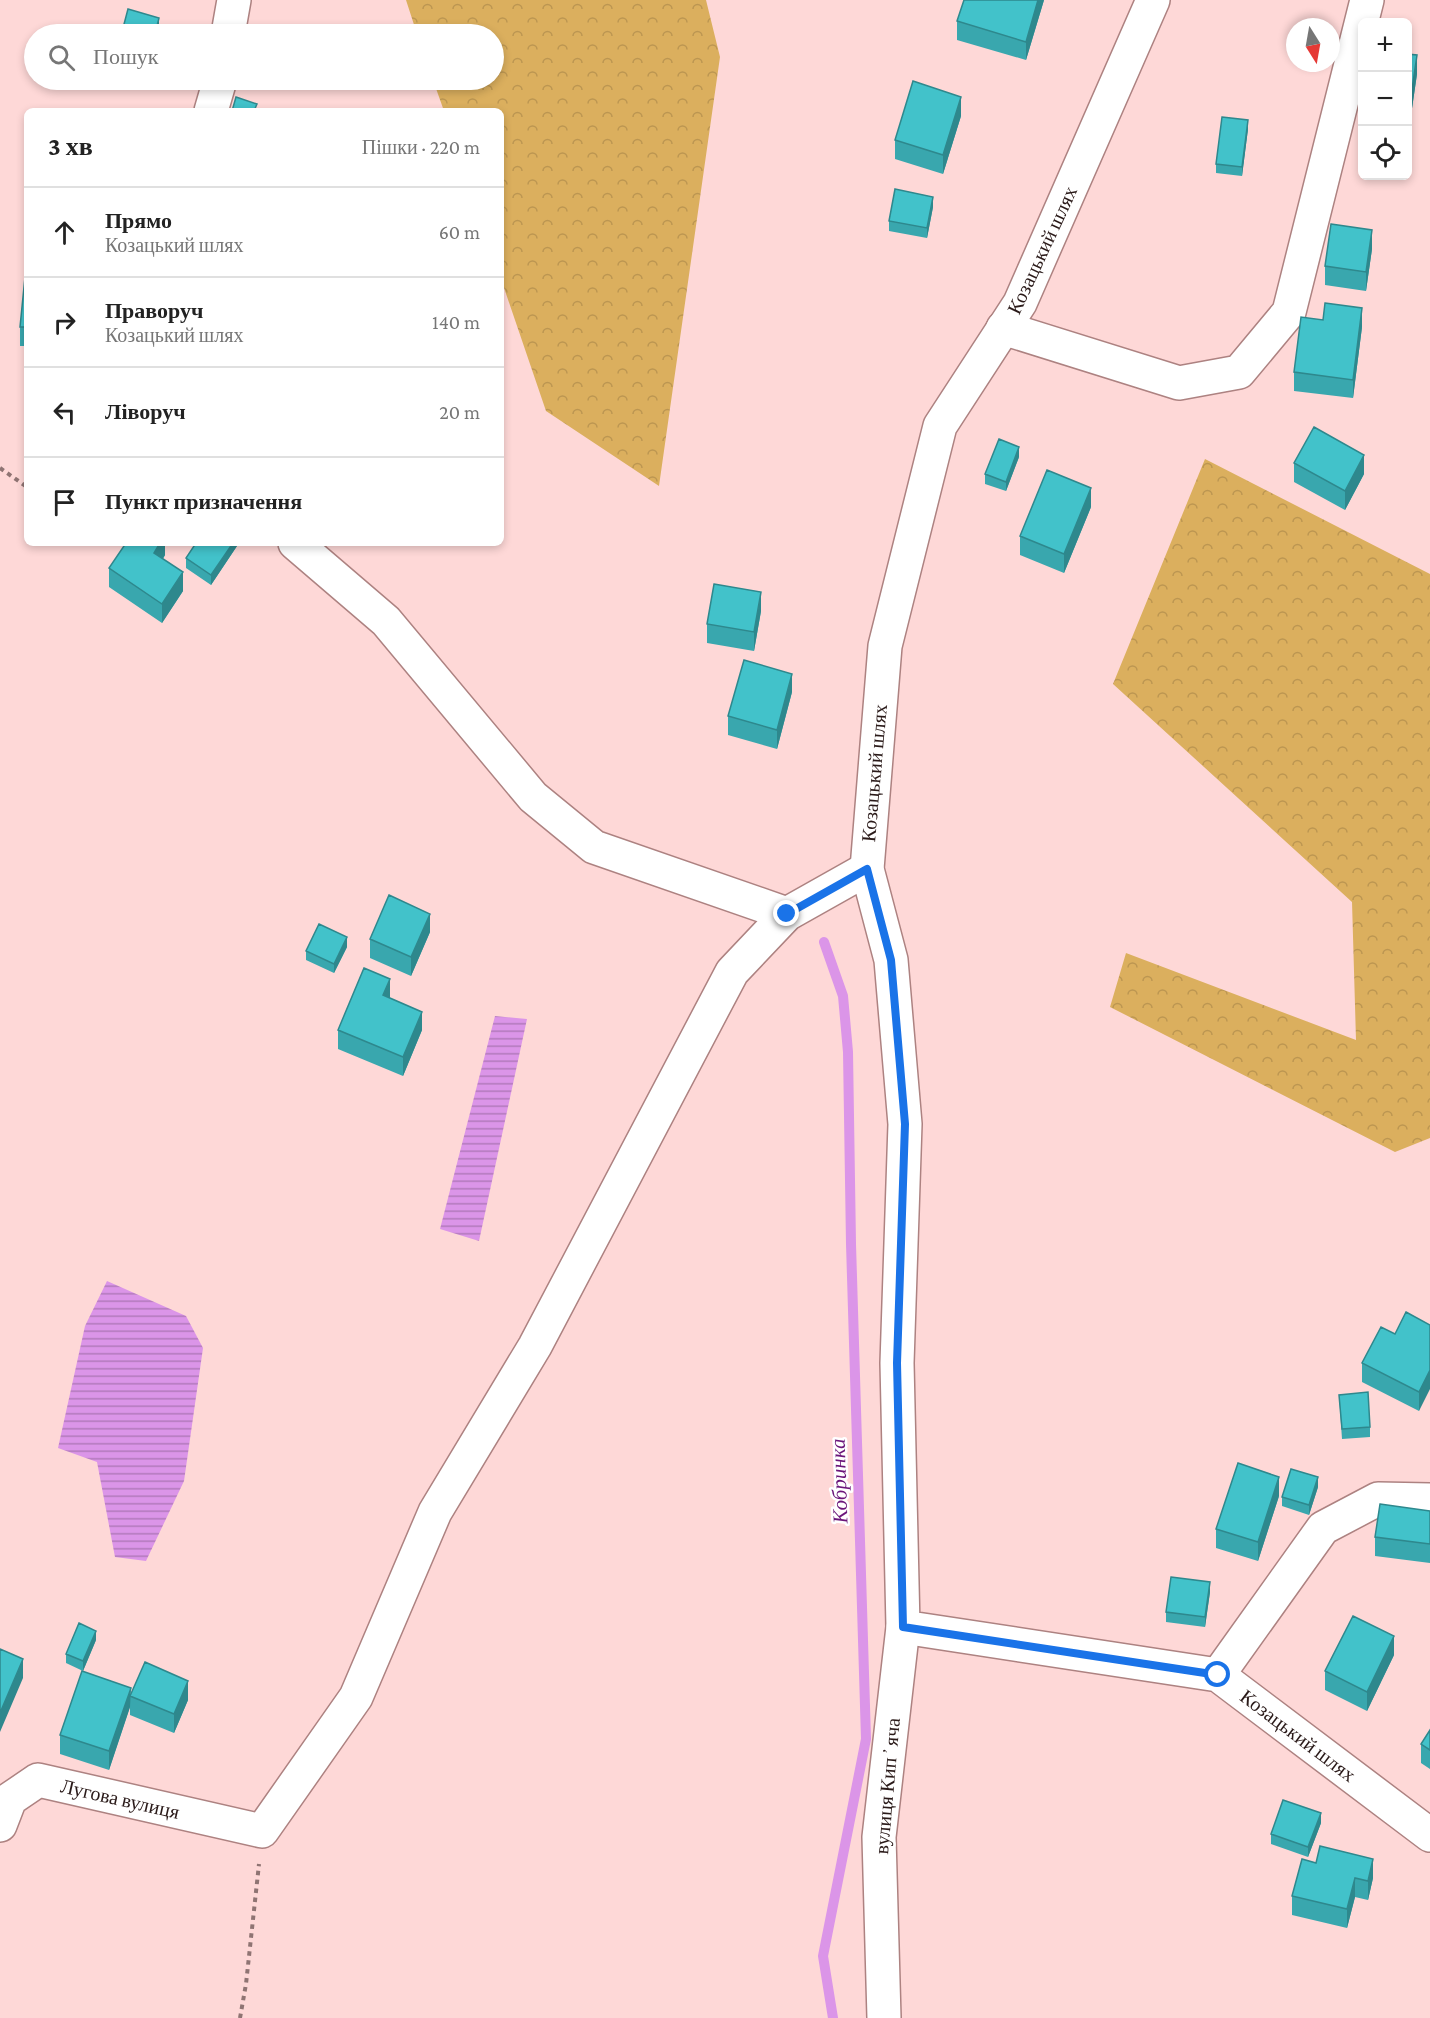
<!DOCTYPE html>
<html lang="uk">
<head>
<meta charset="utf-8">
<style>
  body { margin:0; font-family:"Crimson Pro",serif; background:#f6f6f6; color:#222 }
  .controls { position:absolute; right:18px; top:18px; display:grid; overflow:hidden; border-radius:9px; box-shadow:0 3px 9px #0003 }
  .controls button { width:54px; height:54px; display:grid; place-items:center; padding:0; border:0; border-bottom:2px solid #e0e0e0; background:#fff; color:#222; font:30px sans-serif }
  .compass { position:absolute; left:1286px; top:18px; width:54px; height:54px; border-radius:50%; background:#fff; box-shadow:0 3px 9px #0003; rotate:169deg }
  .stop { position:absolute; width:18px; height:18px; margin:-14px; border:4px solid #1a73e8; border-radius:50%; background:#fff }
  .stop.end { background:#1a73e8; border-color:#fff; box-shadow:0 2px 6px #0008 }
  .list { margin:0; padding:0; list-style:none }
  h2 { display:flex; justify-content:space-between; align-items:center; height:78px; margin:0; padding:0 24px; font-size:26px }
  h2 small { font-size:20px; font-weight:400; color:#767676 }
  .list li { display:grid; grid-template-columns:39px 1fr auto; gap:18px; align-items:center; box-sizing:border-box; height:90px; padding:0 24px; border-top:2px solid #e0e0e0 }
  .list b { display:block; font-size:22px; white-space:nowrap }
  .list p { margin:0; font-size:20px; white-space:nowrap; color:#767676 }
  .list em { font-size:20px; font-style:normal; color:#767676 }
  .icon { flex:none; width:33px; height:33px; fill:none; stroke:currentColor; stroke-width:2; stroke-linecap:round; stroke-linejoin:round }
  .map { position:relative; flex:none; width:1430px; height:2018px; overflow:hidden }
  .search { position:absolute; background:#fff; box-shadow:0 3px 9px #0003; left:24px; top:24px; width:480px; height:66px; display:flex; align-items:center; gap:15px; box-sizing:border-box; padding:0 21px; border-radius:33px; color:#767676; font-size:22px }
  .panel { position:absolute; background:#fff; box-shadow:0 3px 9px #0003; left:24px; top:108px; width:480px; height:438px; border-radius:9px }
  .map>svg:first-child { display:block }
  .forest { fill:url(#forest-crowns) }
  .water { fill:url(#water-rules) }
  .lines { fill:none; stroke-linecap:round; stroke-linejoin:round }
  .stream { stroke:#db95e8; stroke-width:10 }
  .minor-casing { stroke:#ad8281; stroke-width:36 }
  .path { stroke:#8f7473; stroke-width:4; stroke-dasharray:4.5 4.5; stroke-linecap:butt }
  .minor { stroke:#fff; stroke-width:33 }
  .wall { fill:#39a7ae }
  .shaded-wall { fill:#2e888d }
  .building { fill:#42c2ca; stroke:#2e888d; stroke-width:1.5 }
  .route { stroke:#1a73e8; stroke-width:8 }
  .labels { text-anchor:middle; stroke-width:5; stroke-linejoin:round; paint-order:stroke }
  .street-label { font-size:20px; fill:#2a1a19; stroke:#fff }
  .water-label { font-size:21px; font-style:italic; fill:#6b167a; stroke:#fff }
</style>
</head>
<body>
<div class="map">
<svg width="1430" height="2018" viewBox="0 0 1430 2018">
  <defs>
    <pattern id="forest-crowns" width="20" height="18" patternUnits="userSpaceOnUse" patternTransform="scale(1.5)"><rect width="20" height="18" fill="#dbaf5e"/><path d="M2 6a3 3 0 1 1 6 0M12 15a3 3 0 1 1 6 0" fill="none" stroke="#bc9651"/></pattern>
    <pattern id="water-rules" width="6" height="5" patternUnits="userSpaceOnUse" patternTransform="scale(1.5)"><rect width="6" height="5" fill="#db95e8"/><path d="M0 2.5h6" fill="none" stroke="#b279bb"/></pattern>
  </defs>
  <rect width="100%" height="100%" fill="#fed8d7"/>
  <path class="forest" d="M406,0H706L720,57L659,486L546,411L501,279V111H444L433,80H494V34H417Z
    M1205,459L1430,574V1138L1395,1152L1110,1007L1126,953L1356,1040L1352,902L1113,684Z"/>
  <path class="water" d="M495,1016L527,1019L479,1241L440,1229Z
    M107,1281L186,1316L203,1348L184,1481L146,1561L115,1557L97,1462L58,1448L85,1326Z"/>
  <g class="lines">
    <path class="stream" d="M824,942L843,996L848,1052L851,1244L866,1739L823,1956L833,2018"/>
    <defs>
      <g id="minor">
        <path id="s1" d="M1153,0L1020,303L940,426L885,646L867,869L891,960L905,1124L897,1363L903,1627L1218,1675L1430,1835"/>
        <path d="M228,34L234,0"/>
        <path d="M211,111L220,80"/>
        <path d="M1003,328L1179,383L1239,372L1289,312L1367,0"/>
        <path d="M295,543L386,621L533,797L594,847L787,914"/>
        <path d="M1218,1675L1323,1528L1378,1499L1430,1500"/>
        <path id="s2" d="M0,1825L10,1799L38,1780L262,1831L356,1697L435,1512L535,1346L732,972L787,914L867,869"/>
        <path d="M884,2018L879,1837L903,1627"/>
      </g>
    </defs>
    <use href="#minor" class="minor-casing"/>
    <path class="path" d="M0,468L27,487
      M240,2018L246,1984L259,1864"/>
    <use href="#minor" class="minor"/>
  </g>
  <path class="wall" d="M1044,0L1026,60L957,40V21Z
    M123,28H159L158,34H123Z
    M1407,54L1417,74L1410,122H1407Z
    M961,116L943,174L895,159V140Z
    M1248,129L1242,176L1216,173V164Z
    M933,207L927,238L889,231V221Z
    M1372,249L1366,291L1325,285V266Z
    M27,267V346H20V327Z
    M1362,327L1353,398L1294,391V372Z
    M1019,457L1006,491L985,484V474Z
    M1294,463L1364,474L1345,510L1294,482Z
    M1091,507L1064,573L1020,555V536Z
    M165,543V555L163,559L183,591L162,623L109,587V568Z
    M237,543V546L211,585L186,568V558Z
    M761,611L754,651L707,643V624Z
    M792,692L777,749L728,735V716Z
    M430,932L411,976L370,958V939Z
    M347,947L334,973L306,960V951Z
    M390,998L422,1030L403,1076L338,1049V1030Z
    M1430,1325L1419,1411L1362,1382V1363L1395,1334Z
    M1339,1395L1370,1427V1437L1342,1439Z
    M1318,1487L1309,1515L1282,1506V1497Z
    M1279,1496L1258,1561L1216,1548V1529Z
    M1430,1511V1563L1375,1556V1537Z
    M1210,1592L1205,1627L1166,1622V1612Z
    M96,1640L83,1671L66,1663V1654Z
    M1394,1655L1367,1711L1325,1690V1671Z
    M131,1696L188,1700L174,1733L130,1715V1707L109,1770L60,1754V1735Z
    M1430,1730V1769L1421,1763V1744Z
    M1321,1823L1308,1857L1271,1844V1834Z
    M1302,1859L1373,1878L1368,1900L1355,1897L1347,1928L1292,1915V1896Z"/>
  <path class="shaded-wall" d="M1038,0H1044L1026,60V42Z
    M159,18V28L158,34H155Z
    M1417,55V74L1410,122V103Z
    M961,97V116L943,174V155Z
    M1248,120V129L1242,176V167Z
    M933,197V207L927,238V228Z
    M1372,230V249L1366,291V272Z
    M1362,308V327L1353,398V380Z
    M1019,447V457L1006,491V482Z
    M1364,455V474L1345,510V491Z
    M1091,488V507L1064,573V554Z
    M160,543H165V555L154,572V553Z
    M233,543H237V546L211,585V575Z
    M183,572V591L162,623V604Z
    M761,592V611L754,651V632Z
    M792,674V692L777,749V730Z
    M430,914V932L411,976V957Z
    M347,937V947L334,973V964Z
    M390,979V998L383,995Z
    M422,1012V1030L403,1076V1057Z
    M1430,1370V1389L1419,1411V1392Z
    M1279,1477V1496L1258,1561V1542Z
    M1318,1477V1487L1309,1515V1505Z
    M1210,1582V1592L1205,1627V1617Z
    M96,1631V1640L83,1671V1661Z
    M1394,1636V1655L1367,1711V1692Z
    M23,1659V1678L0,1732V1713Z
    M188,1681V1700L174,1733V1714Z
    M131,1688L130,1707L109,1770V1751Z
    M1321,1813V1823L1308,1857V1847Z
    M1373,1859V1878L1368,1900V1881Z
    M1355,1878V1897L1347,1928V1909Z"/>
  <path class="building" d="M964,0H1038L1026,42L957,21Z
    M128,9L159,18L155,34H145L123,28Z
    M51,31L67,34H50Z
    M1407,54L1417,55L1410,103H1407Z
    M913,81L961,97L943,155L895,140Z
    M236,97L257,104L254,111H232Z
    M1222,117L1248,120L1242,167L1216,164Z
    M895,189L933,197L927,228L889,221Z
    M1331,224L1372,230L1366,272L1325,266Z
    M26,267H27V327H20Z
    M1325,303L1362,308L1353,380L1294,372L1301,317L1323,320Z
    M1314,427L1364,455L1345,491L1294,463Z
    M999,439L1019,447L1006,482L985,474Z
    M1047,470L1091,488L1064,554L1020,536Z
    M126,543H160L154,553L183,572L162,604L109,568Z
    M196,543H233L211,575L186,558Z
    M714,584L761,592L754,632L707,624Z
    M744,660L792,674L777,730L728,716Z
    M389,895L430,914L411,957L370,939Z
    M319,924L347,937L334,964L306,951Z
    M364,968L390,979L383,995L422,1012L403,1057L338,1030Z
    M1406,1312L1430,1325V1370L1419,1392L1362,1363L1381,1327L1395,1334Z
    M1368,1392L1370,1427L1342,1429L1339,1395Z
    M1238,1463L1279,1477L1258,1542L1216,1529Z
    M1291,1469L1318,1477L1309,1505L1282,1497Z
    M1380,1504L1430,1511V1544L1375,1537Z
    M1171,1577L1210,1582L1205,1617L1166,1612Z
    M1353,1616L1394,1636L1367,1692L1325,1671Z
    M79,1623L96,1631L83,1661L66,1654Z
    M0,1649L23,1659L0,1713Z
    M145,1662L188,1681L174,1714L130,1696Z
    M82,1671L131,1688L109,1751L60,1735Z
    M1430,1730V1750L1421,1744Z
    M1283,1800L1321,1813L1308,1847L1271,1834Z
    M1320,1846L1373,1859L1368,1881L1355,1878L1347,1909L1292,1896L1302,1859L1316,1863Z"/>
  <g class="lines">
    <path class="route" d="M787,914L867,869L891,960L905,1124L897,1363L903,1627L1218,1675"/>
  </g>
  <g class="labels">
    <g class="street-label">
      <text transform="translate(1042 250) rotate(-65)" y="7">Козацький шлях</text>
      <text transform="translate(874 773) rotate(-85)" y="7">Козацький шлях</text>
      <text dy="7" stroke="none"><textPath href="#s1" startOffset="2109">Козацький шлях</textPath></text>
      <text transform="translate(887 1786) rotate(-85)" y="7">вулиця Кипʼяча</text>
      <text dy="7" stroke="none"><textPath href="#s2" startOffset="146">Лугова вулиця</textPath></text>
    </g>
    <g class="water-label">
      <text transform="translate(839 1481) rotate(-92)" y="7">Кобринка</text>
    </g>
  </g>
</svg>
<div class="controls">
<button>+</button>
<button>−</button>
<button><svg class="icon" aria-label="locate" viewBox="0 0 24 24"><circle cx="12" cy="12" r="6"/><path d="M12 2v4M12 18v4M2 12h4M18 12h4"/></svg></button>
</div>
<svg class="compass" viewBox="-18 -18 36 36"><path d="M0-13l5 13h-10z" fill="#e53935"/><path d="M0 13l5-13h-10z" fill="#767676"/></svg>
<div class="stop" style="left:1218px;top:1675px"></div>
<div class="stop end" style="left:787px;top:914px"></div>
<div class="search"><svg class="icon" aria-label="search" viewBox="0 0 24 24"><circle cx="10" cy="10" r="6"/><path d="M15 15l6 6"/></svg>Пошук</div>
<section class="panel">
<h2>3 хв<small>Пішки · 220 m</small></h2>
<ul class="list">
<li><svg class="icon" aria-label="ahead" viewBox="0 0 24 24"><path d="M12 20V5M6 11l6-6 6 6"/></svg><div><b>Прямо</b><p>Козацький шлях</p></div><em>60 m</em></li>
<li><svg class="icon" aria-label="right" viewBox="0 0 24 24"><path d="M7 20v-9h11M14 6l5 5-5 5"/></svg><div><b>Праворуч</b><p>Козацький шлях</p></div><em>140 m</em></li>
<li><svg class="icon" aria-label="left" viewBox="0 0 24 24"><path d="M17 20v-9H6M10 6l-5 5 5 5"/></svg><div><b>Ліворуч</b></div><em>20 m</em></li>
<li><svg class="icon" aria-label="arrive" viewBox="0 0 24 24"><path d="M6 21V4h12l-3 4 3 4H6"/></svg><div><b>Пункт призначення</b></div></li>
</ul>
</section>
</div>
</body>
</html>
